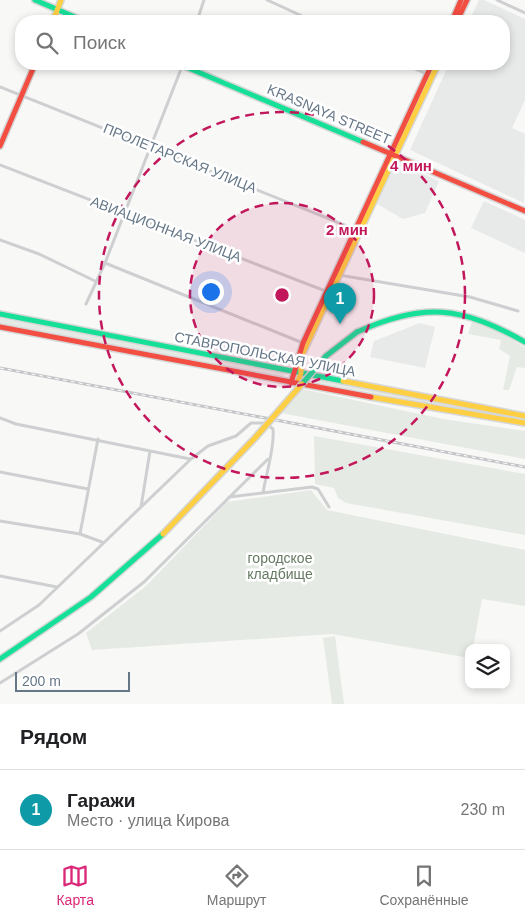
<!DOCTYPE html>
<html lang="ru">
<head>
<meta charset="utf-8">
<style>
  body { margin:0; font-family:Helvetica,sans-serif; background:#f6f6f6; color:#202124 }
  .controls { position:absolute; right:15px; bottom:15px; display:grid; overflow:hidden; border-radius:10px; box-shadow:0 2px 8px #0003 }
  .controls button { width:45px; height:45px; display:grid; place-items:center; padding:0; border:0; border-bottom:1px solid #e0e0e0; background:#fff; color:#202124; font:25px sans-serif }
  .scale { position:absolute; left:15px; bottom:12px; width:115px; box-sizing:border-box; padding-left:5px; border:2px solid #678; border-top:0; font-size:14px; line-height:18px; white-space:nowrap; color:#678; -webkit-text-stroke:4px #fff; paint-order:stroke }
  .you { position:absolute; left:210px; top:291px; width:18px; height:18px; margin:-12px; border:4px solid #fff; border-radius:50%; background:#1a73e8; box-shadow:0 0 0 8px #1a73e833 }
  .badge { display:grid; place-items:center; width:32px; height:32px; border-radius:50%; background:#db2777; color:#fff; font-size:16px; font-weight:700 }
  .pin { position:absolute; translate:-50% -41px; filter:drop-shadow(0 1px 2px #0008) }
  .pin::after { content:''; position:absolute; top:26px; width:18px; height:15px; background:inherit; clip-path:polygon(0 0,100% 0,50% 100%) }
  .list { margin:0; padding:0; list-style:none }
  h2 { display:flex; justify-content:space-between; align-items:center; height:65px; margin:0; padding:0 20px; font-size:21px }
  h2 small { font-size:16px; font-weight:400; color:#757577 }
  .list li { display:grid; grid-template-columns:32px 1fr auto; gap:15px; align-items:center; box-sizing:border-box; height:80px; padding:0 20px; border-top:1px solid #e0e0e0 }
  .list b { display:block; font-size:19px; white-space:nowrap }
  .list p { margin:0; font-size:16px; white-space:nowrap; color:#757577 }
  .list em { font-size:16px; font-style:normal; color:#757577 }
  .icon { flex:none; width:28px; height:28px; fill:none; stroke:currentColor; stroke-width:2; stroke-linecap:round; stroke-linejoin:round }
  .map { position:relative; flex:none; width:525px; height:704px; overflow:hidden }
  .search { position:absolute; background:#fff; box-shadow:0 2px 8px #0003; left:15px; right:15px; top:15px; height:55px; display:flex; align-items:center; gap:12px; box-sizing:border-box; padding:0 18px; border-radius:20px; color:#757577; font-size:19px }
  .sheet { height:145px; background:#fff }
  nav { display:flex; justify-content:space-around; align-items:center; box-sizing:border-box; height:70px; border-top:1px solid #e0e0e0; background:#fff; font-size:14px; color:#757577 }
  nav a { display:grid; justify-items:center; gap:2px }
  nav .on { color:#db2777 }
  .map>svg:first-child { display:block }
  .built { fill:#e8e9e9 }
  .green { fill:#e6eae4 }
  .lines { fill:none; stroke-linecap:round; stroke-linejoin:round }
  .fast-casing { stroke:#d5d6d7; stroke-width:8 }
  .slow-casing { stroke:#d5d6d7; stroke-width:8 }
  .jam-casing { stroke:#d5d6d7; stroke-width:8 }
  .street { stroke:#cecfd0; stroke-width:3 }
  .fast { stroke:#16e098; stroke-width:5 }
  .slow { stroke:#ffcf43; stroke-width:5 }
  .jam { stroke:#f24e42; stroke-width:5 }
  .rail-casing { stroke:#c3c5c7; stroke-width:3 }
  .rail { stroke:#fff; stroke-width:1; stroke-dasharray:4; stroke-linecap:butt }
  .fast-bridge-casing { stroke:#d4d4d5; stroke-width:8; stroke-linecap:butt }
  .slow-bridge-casing { stroke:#d4d4d5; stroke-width:8; stroke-linecap:butt }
  .fast-bridge { stroke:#16e098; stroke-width:5 }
  .slow-bridge { stroke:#ffcf43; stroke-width:5 }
  .ring { fill:none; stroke:#c2185b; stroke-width:2.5; stroke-dasharray:9 6 }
  .labels { text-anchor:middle; stroke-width:5; stroke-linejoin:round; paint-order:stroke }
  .street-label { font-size:14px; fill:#678; stroke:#fff }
  .park-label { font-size:14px; fill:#657a61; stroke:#fff }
  .centre { fill:#c2185b; stroke:#fff; stroke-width:2.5 }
  .ring-label { font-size:15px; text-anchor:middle; font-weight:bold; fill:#c2185b; stroke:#fff; stroke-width:5; stroke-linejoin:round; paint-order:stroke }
</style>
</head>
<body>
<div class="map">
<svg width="525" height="704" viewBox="0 0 525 704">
  <rect width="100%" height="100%" fill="#f8f8f7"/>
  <path class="built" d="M479,0H484L525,19V100L512,128L525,134L524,203L410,150L449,64H504V21H469Z
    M397,162L439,181L425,213L403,219L377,204Z
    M484,201L525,220V253L471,228Z
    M420,323L435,327L425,368L370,357L374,341Z"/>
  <path class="green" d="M0,318L285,372L284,377L0,323Z
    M472,322L496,330L525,348V368L517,367L509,390H503L510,356L499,349L501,340L468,334Z
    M316,378L525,418V421L315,382Z
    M302,389L443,419L525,431V459L281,413Z
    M314,436L525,474V535L346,503L338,498L334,488L315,484Z
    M311,490L327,510L525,550V606L482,599L473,648H469V658L332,634L92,650L86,633L146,586L227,502Z
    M335,636L344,704H332L323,638Z"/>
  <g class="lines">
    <defs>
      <path id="fast" d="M35,0L84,21
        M179,64L363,142
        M0,314L343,381
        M357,332C424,302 461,306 525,342
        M0,659L91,597L163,534"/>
      <path id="slow" d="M53,21L61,0
        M343,381L525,416
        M297,384L301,373V357L438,64
        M371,397L525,423"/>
      <path id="jam" d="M452,21L461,0
        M457,21L467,0
        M363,142L525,211
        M0,146L35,64
        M0,327L371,397
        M291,383L303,343L432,64"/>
    </defs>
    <use href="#fast" class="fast-casing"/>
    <use href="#slow" class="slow-casing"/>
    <use href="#jam" class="jam-casing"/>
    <path class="street" d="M267,0L313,21
      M497,0L525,13
      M197,21L204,0
      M404,64L432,76
      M0,87L357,230
      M0,165L328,292
      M0,240L39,254L95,281
      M105,263L303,343
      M339,275L470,297L518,311
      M86,304L105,263L183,64
      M0,418L16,424L190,459
      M0,472L88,489
      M229,497L312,487L318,489L329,507
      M141,507L150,451
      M0,521L80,534L102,542
      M80,534L98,439
      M0,576L57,587
      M0,631L39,605L191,459L208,446L236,436L251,423H265L273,429C275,447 266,474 263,493
      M0,683L78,634L144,582L268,459"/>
    <use href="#fast" class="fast"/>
    <use href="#slow" class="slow"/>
    <use href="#jam" class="jam"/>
    <defs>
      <path id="rail" d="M0,368L525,467"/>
    </defs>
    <use href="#rail" class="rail-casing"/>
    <use href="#rail" class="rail"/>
    <defs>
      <path id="fast-bridge" d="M302,384L326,356L357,332"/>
      <path id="slow-bridge" d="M163,534L254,439L302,384"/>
    </defs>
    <use href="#fast-bridge" class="fast-bridge-casing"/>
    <use href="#slow-bridge" class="slow-bridge-casing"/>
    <use href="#fast-bridge" class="fast-bridge"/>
    <use href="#slow-bridge" class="slow-bridge"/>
  </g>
  <circle cx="282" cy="295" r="92" fill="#c2185b" fill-opacity=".12"/>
  <g class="ring">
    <circle cx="282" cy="295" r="92"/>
    <circle cx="282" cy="295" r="183"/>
  </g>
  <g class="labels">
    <g class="street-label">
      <text transform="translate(329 114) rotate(23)" y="5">KRASNAYA STREET</text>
      <text transform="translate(180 158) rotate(22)" y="5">ПРОЛЕТАРСКАЯ УЛИЦА</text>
      <text transform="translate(166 229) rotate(21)" y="5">АВИАЦИОННАЯ УЛИЦА</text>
      <text transform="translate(265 354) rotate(11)" y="5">СТАВРОПОЛЬСКАЯ УЛИЦА</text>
    </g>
    <g class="park-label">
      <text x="280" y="563">городское<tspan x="280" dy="16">кладбище</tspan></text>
    </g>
  </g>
  <circle cx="282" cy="295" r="8" class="centre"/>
  <g class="ring-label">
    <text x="411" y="171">4 мин</text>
    <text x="347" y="235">2 мин</text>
  </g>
</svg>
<div class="controls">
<button><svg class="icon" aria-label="layers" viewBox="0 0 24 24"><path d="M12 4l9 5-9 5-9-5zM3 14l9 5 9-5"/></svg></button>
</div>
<div class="scale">200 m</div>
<div class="you"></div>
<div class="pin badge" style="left:340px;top:324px;background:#0f9aa8">1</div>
<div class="search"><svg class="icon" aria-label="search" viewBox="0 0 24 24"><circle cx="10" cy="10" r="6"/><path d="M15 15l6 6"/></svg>Поиск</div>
</div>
<section class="sheet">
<h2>Рядом<small></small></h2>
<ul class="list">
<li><span class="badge" style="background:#0f9aa8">1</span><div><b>Гаражи</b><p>Место · улица Кирова</p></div><em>230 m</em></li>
</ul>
</section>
<nav>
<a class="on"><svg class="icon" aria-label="map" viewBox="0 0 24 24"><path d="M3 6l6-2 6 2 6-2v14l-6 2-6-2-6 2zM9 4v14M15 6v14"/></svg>Карта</a>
<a><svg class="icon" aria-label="directions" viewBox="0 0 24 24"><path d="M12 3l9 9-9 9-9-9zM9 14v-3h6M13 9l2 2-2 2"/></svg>Маршрут</a>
<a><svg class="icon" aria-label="saved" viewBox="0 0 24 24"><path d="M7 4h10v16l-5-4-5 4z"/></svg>Сохранённые</a>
</nav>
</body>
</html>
